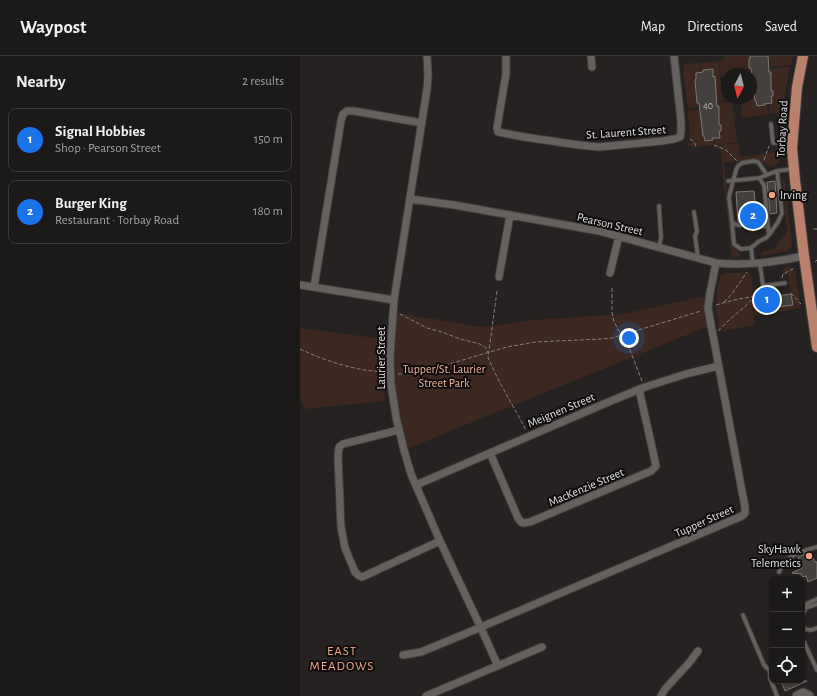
<!DOCTYPE html>
<html lang="en">
<head>
<meta charset="utf-8">
<style>
  body { margin:0; font-family:"Alegreya Sans",sans-serif; background:#292726; color:#f1f3f6 }
  .controls { position:absolute; right:12px; bottom:12px; display:grid; overflow:hidden; border-radius:8px; box-shadow:0 1px 3px #0004 }
  .controls button { width:36px; height:36px; display:grid; place-items:center; padding:0; border:0; border-bottom:1px solid #3a3838; background:#1c1a19; color:#f1f3f6; font:20px sans-serif }
  .compass { position:absolute; left:421px; top:12px; width:36px; height:36px; border-radius:50%; background:#1c1a19; box-shadow:0 1px 3px #0004; rotate:187deg }
  .you { position:absolute; left:329px; top:282px; width:14px; height:14px; margin:-10px; border:3px solid #fff; border-radius:50%; background:#1a73e8; box-shadow:0 0 0 6px #1a73e833 }
  .badge { display:grid; place-items:center; width:26px; height:26px; border-radius:50%; background:#1a73e8; color:#fff; font-size:13px; font-weight:700 }
  .pin { position:absolute; translate:-50% -50%; border:2px solid #fff; box-shadow:0 1px 4px #0006 }
  .list { margin:0; padding:0; list-style:none }
  h2 { display:flex; justify-content:space-between; align-items:center; height:52px; margin:0; padding:0 16px; font-size:17px }
  h2 small { font-size:13px; font-weight:400; color:#a0a1a2 }
  .list li { display:grid; grid-template-columns:26px 1fr auto; gap:12px; align-items:center; box-sizing:border-box; height:64px; margin:0 8px 8px; padding:0 8px; border:1px solid #3a3838; border-radius:8px }
  .list b { display:block; font-size:15px; white-space:nowrap }
  .list p { margin:0; font-size:13px; white-space:nowrap; color:#a0a1a2 }
  .list em { font-size:13px; font-style:normal; color:#a0a1a2 }
  .icon { flex:none; width:22px; height:22px; fill:none; stroke:currentColor; stroke-width:2; stroke-linecap:round; stroke-linejoin:round }
  .map { position:relative; flex:none; width:517px; height:640px; overflow:hidden }
  header { display:flex; align-items:center; gap:24px; box-sizing:border-box; height:56px; padding:0 20px; background:#1c1a19; border-bottom:1px solid #3a3838 }
  header strong { font-size:19px }
  nav { display:flex; gap:22px; margin-inline-start:auto; font-size:14px }
  main { display:flex }
  aside { flex:1; background:#1c1a19 }
  .map>svg:first-child { display:block }
  .green { fill:#3c2820 }
  .building { fill:#44403e; stroke:#7c7876 }
  .lines { fill:none; stroke-linecap:round; stroke-linejoin:round }
  .service-casing { stroke:#413f3e; stroke-width:5.5 }
  .minor-casing { stroke:#413f3e; stroke-width:9 }
  .tertiary-casing { stroke:#413f3e; stroke-width:11 }
  .primary-casing { stroke:#413f3e; stroke-width:12 }
  .path { stroke:#827f7e; stroke-width:1; stroke-dasharray:4 2; stroke-linecap:butt }
  .service { stroke:#65615f; stroke-width:3.5 }
  .minor { stroke:#65615f; stroke-width:7 }
  .tertiary { stroke:#65615f; stroke-width:9 }
  .primary { stroke:#b9816b; stroke-width:10 }
  .poi-dot { fill:#f2a080; stroke:#0e0c0c; stroke-width:1.5 }
  .labels { text-anchor:middle; stroke-width:4; stroke-linejoin:round; paint-order:stroke }
  .number-label { font-size:10px; fill:#bab7b6 }
  .street-label { font-size:12px; fill:#e1dfde; stroke:#0e0c0c }
  .poi-label { font-size:12px; fill:#e1dfde; stroke:#0e0c0c; text-anchor:start }
  .park-label { font-size:12px; fill:#f3b39b; stroke:#0e0c0c }
  .neighbourhood-label { font-size:13px; letter-spacing:1px; fill:#f6a98c; stroke:#0e0c0c }
</style>
</head>
<body>
<header>
<strong>Waypost</strong>
<nav><a>Map</a><a>Directions</a><a>Saved</a></nav>
</header>
<main>
<aside>
<h2>Nearby<small>2 results</small></h2>
<ul class="list">
<li><span class="badge">1</span><div><b>Signal Hobbies</b><p>Shop · Pearson Street</p></div><em>150 m</em></li>
<li><span class="badge">2</span><div><b>Burger King</b><p>Restaurant · Torbay Road</p></div><em>180 m</em></li>
</ul>
</aside>
<div class="map">
<svg width="517" height="640" viewBox="0 0 517 640">
  <rect width="100%" height="100%" fill="#262221"/>
  <path class="green" d="M423,0H424L425,3V0H450V3H449V12H451V15H453V17L427,18V21H421L419,5L424,4Z
    M468,0H493L491,9L471,11V5H468Z
    M418,5L423,45L415,46V21H413L412,13L401,15L400,7Z
    M399,7L400,17H396V23L395,24V30H397V38L398,51L388,52L383,13L385,12L383,8Z
    M490,11L486,30L483,56L470,58L468,47H472L471,40H473V35H471V16H469V13Z
    M451,19H453L452,21L453,28L455,29V45H456L457,50L464,49V48L467,47L468,58L442,62L441,42H451Z
    M430,46L432,47L437,86L415,89L414,82H420L419,75H421V69H419L418,58H420L419,51H417V47Z
    M398,54V55H400L401,63H403V80H404L405,84H412L413,82L414,89L396,91L385,89L389,87L390,88L392,85H390L388,55Z
    M438,87L440,101L476,96V90H481V98L479,103V104L478,107C470,115 465,105 457,104C451,103 445,105 439,105L436,109V105L424,107L433,193L437,194L440,198V201H432L423,123L421,94L413,90Z
    M482,123H484L485,125L492,189L490,193L487,195L460,200L461,197L463,195L473,194L487,176Z
    M490,211L493,212L495,215L501,252L454,260L455,269L419,276L418,265H419L418,261H417C416,246 416,232 421,219L425,217H450L457,254L493,249L488,219H483V212Z
    M409,239L411,269L104,394L93,344L92,256L182,271L233,264L324,258Z
    M0,272L83,283L82,292H81V294H82L83,322L85,345L4,353L0,341Z"/>
  <path class="building" d="M450,0H468L469,16H471V35H473V40H471L472,47L464,48L465,49L457,50L456,45H455L451,12H449V3H450Z
    M413,13V21L415,20L417,51L419,50V69H421V75H419L420,82H412L413,84L405,85L404,80H403L399,47H397L395,24L396,23V17L403,16V14Z
    M475,125L477,157L470,158L467,126Z
    M454,135L457,165L438,166L436,136Z
    M491,238L493,249L457,254L455,243Z
    M510,496L515,506H517V522L508,526L506,520L503,521L501,518L492,517L502,512L498,501Z
    M481,625H507L485,635Z"/>
  <g class="lines">
    <defs>
      <path id="service" d="M471,68L473,87L491,86
        M467,119L458,106L453,105L442,107L438,110L436,114L430,137L429,142L432,166C438,172 447,168 454,168C459,169 463,170 468,171
        M428,125L459,122L477,115L493,113
        M394,156L397,176L395,180L398,202
        M432,167L434,188L441,193L451,192
        M469,179L478,166L482,157L477,115
        M359,191L361,181L359,150
        M453,208L451,192C453,190 456,188 458,186C462,183 465,184 469,179L464,129L459,122
        M460,208L463,230L485,227
        M479,516C481,513 482,508 485,505C492,499 508,493 517,491
        M502,550L517,543
        M443,559L464,609L469,614L470,618V622L477,640
        M502,560L506,552L517,548
        M502,568L504,573L511,574L517,572
        M502,583L503,584L517,614"/>
      <path id="minor" d="M127,0L128,19L127,33L94,244L90,301L91,328L96,361L104,394L111,418L140,485L181,572L198,610
        M206,0V18L197,72L198,76L224,81L279,89L299,91L362,85L374,83L380,81L381,76V65L374,0
        M291,0L292,11
        M110,143L154,149L299,175L416,207C447,210 474,206 504,200
        M310,217L319,180
        M199,221L210,159
        M0,229L94,244
        M14,231L41,65L43,58L47,55H54L122,67
        M99,374L43,388L39,391L38,401L41,471L45,492L55,516L58,519L62,521L140,485
        M190,397L218,462L221,466L223,467L230,466L351,415L356,410L355,405L339,333
        M116,429L306,347L345,331L386,318L419,310
        M103,599L121,596L167,577L442,460L445,457V451L411,269L408,252L410,237L416,207
        M126,640L242,591
        M361,640L365,633L389,607L398,595"/>
      <path id="tertiary" d="M497,640L503,637L509,640"/>
      <path id="primary" d="M503,0L497,31L492,92L495,124L504,200L517,291"/>
    </defs>
    <use href="#service" class="service-casing"/>
    <use href="#minor" class="minor-casing"/>
    <use href="#tertiary" class="tertiary-casing"/>
    <use href="#primary" class="primary-casing"/>
    <path class="path" d="M390,83C394,85 395,87 396,91
      M414,89L426,94L437,105
      M464,104L469,90
      M513,173H517
      M515,206L517,204
      M482,222L483,218L495,212
      M312,232V257L314,266L330,294L342,325
      M197,235L188,302L198,323L226,374
      M491,237L501,248
      M424,246L431,239L447,216
      M416,249L434,244L455,240
      M100,258L127,272L142,276L160,283L180,288L186,292L188,297
      M418,275C432,259 448,251 460,234
      M0,293C19,302 39,309 59,313C67,315 76,315 84,316
      M98,318H110L133,313L156,306L207,291L224,288L235,286L301,283L312,282L401,255"/>
    <use href="#service" class="service"/>
    <use href="#minor" class="minor"/>
    <use href="#tertiary" class="tertiary"/>
    <use href="#primary" class="primary"/>
  </g>
  <g class="poi-dot">
    <circle cx="472" cy="139" r="4"/>
    <circle cx="509" cy="500" r="4"/>
  </g>
  <g class="labels">
    <g class="number-label">
      <text x="408" y="53">40</text>
    </g>
    <g class="street-label">
      <text transform="translate(482 73) rotate(-87)" y="4">Torbay Road</text>
      <text transform="translate(326 76) rotate(-4)" y="4">St. Laurent Street</text>
      <text transform="translate(310 168) rotate(13)" y="4">Pearson Street</text>
      <text transform="translate(81 302) rotate(-90)" y="4">Laurier Street</text>
      <text transform="translate(261 354) rotate(-23)" y="4">Meignen Street</text>
      <text transform="translate(286 431) rotate(-23)" y="4">MacKenzie Street</text>
      <text transform="translate(404 465) rotate(-24)" y="4">Tupper Street</text>
    </g>
    <g class="poi-label">
      <text x="480" y="143">Irving</text>
      <text x="501" y="497" text-anchor="end">SkyHawk<tspan x="501" dy="14">Telemetics</tspan></text>
    </g>
    <g class="park-label">
      <text x="144" y="317">Tupper/St. Laurier<tspan x="144" dy="14">Street Park</tspan></text>
    </g>
    <g class="neighbourhood-label">
      <text x="42" y="599">EAST<tspan x="42" dy="15">MEADOWS</tspan></text>
    </g>
  </g>
</svg>
<div class="controls">
<button>+</button>
<button>−</button>
<button><svg class="icon" aria-label="locate" viewBox="0 0 24 24"><circle cx="12" cy="12" r="6"/><path d="M12 2v4M12 18v4M2 12h4M18 12h4"/></svg></button>
</div>
<svg class="compass" viewBox="-18 -18 36 36"><path d="M0-13l5 13h-10z" fill="#e53935"/><path d="M0 13l5-13h-10z" fill="#a0a1a2"/></svg>
<div class="you"></div>
<div class="pin badge" style="left:467px;top:244px">1</div>
<div class="pin badge" style="left:453px;top:160px">2</div>
</div>
</main>
</body>
</html>
